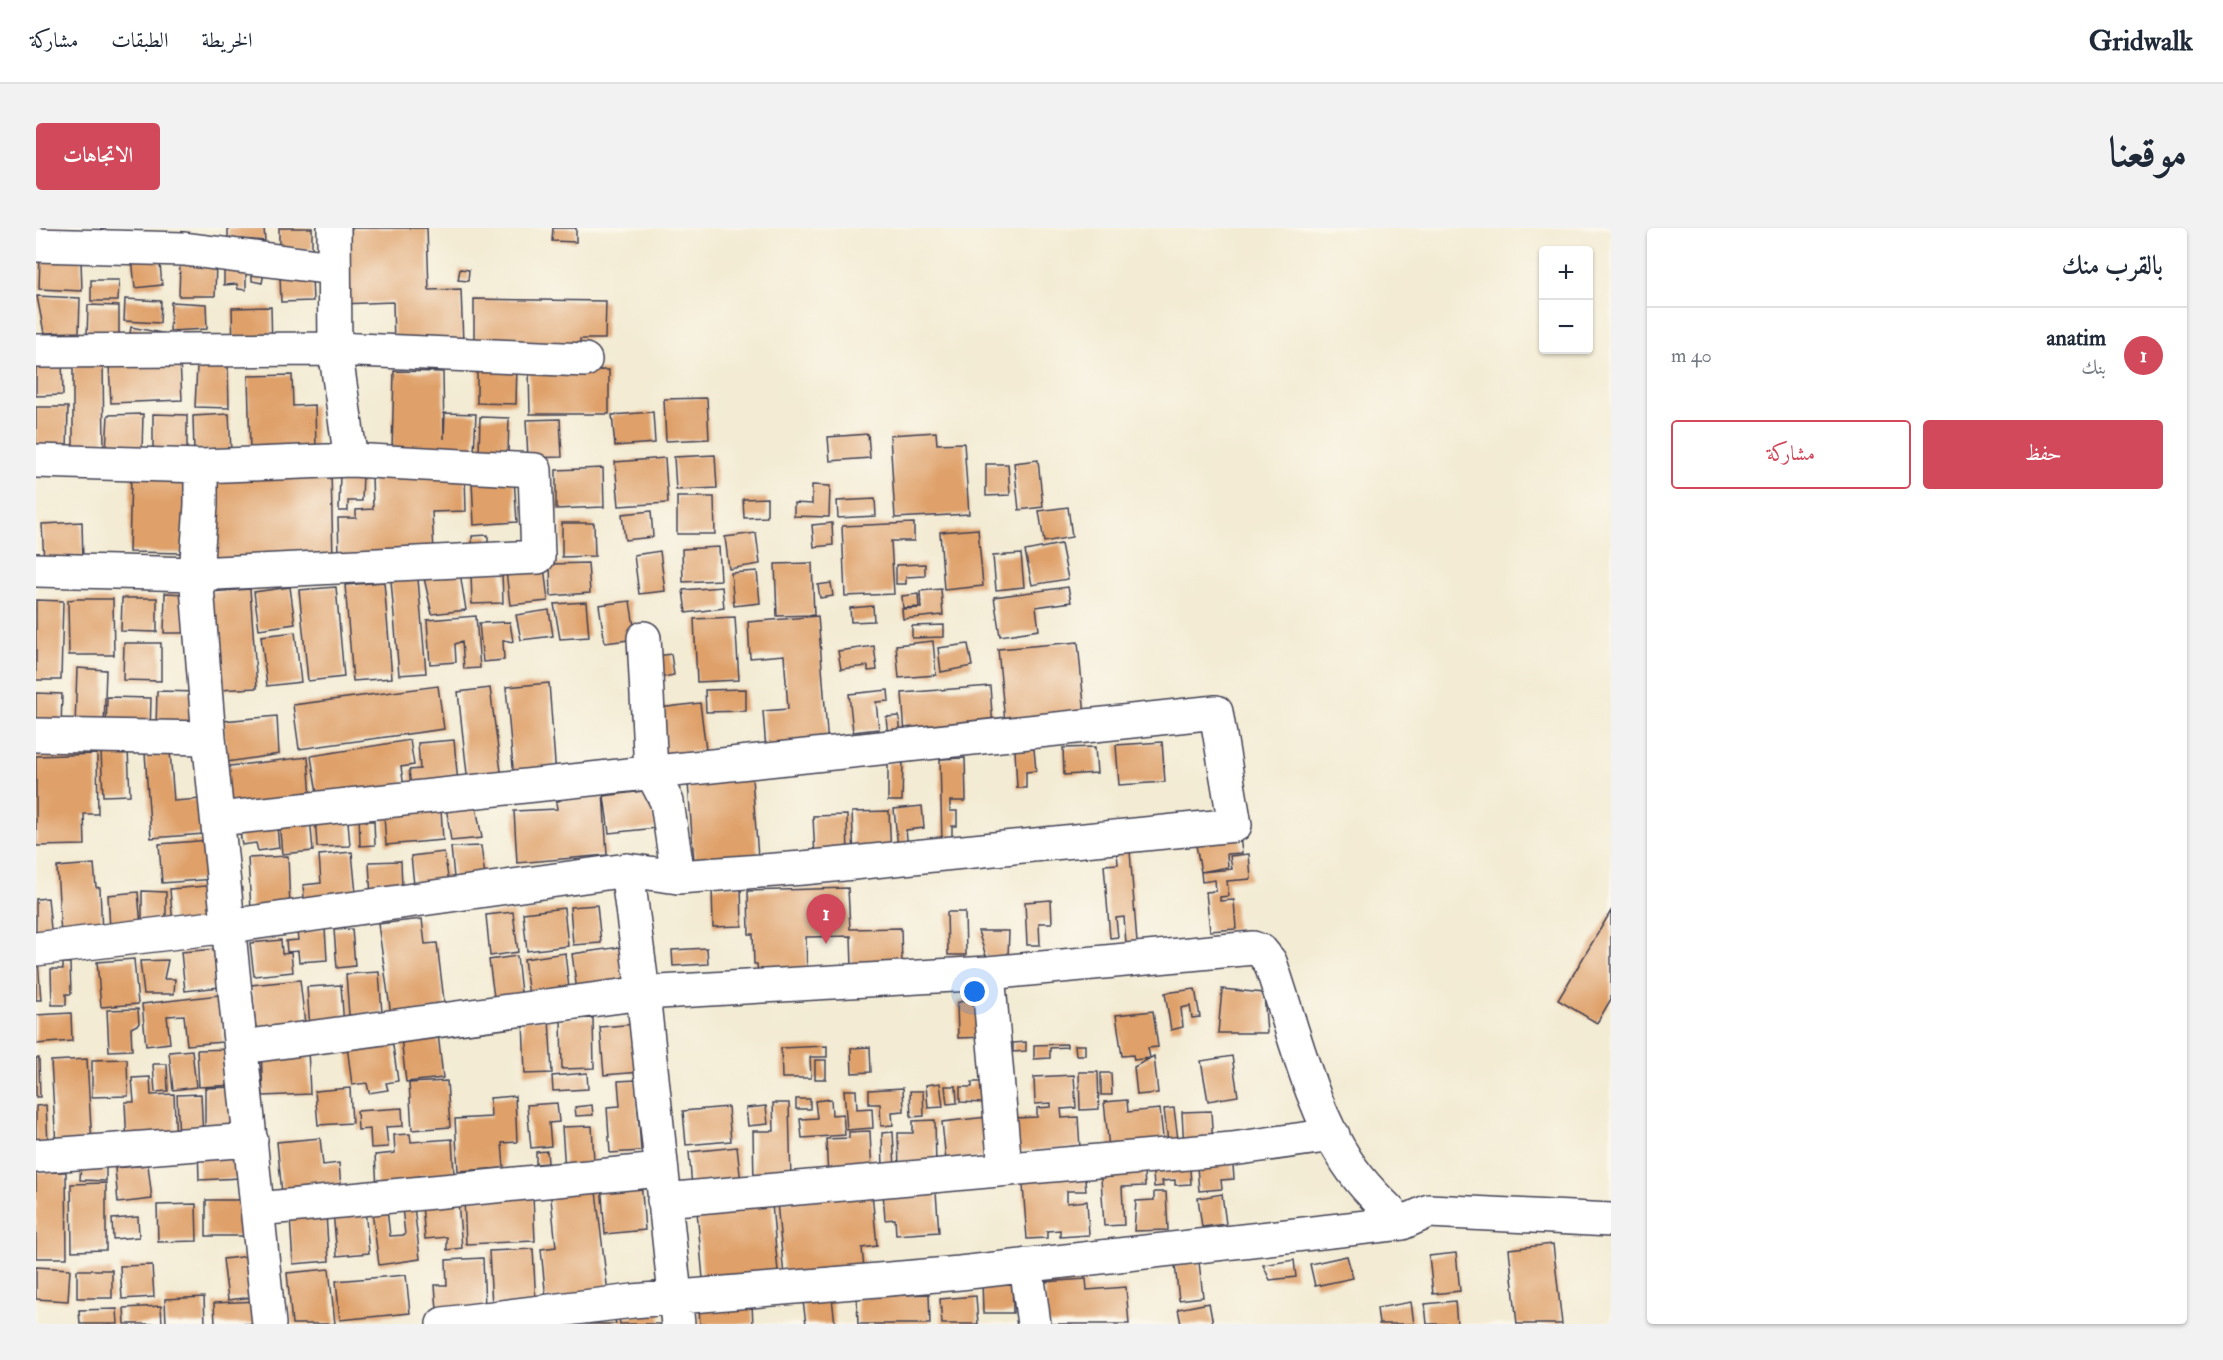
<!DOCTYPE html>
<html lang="ar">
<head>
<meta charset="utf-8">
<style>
  body { margin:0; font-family:"IM FELL Double Pica",Amiri,serif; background:#f2f2f3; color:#1f2937; direction:rtl }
  .controls { position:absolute; right:18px; top:18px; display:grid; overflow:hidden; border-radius:6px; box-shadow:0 2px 4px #0004 }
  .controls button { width:54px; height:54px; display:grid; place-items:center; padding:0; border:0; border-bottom:2px solid #e0e1e3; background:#fff; color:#1f2937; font:30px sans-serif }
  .you { position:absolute; left:939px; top:764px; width:21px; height:21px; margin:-15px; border:4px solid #fff; border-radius:50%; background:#1a73e8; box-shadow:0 0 0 9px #1a73e833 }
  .badge { display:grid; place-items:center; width:39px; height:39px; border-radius:50%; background:#d1495b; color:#fff; font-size:20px; font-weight:700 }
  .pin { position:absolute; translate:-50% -50px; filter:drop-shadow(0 2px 3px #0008) }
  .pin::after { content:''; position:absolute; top:32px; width:21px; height:18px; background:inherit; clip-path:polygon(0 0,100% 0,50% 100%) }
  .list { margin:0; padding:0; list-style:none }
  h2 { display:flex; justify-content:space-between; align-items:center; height:78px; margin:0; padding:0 24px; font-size:26px }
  h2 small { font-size:20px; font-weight:400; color:#747a83 }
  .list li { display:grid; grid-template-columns:39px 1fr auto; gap:18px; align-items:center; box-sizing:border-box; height:96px; padding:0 24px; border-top:2px solid #e0e1e3 }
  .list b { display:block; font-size:22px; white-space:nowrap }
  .list p { margin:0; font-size:20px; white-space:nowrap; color:#747a83 }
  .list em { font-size:20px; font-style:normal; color:#747a83 }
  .actions { display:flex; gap:12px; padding:18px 24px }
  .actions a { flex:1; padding:14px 0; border:2px solid #d1495b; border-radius:6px; text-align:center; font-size:21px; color:#d1495b }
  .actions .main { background:#d1495b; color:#fff }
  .map { position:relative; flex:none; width:1575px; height:1096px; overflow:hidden; direction:ltr; border-radius:6px }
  header { display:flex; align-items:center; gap:36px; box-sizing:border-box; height:84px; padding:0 30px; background:#fff; border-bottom:2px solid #e0e1e3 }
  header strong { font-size:28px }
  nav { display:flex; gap:33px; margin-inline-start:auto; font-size:21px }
  .intro { display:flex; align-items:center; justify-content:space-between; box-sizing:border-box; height:144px; padding:0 36px }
  h1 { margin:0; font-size:42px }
  .button { padding:15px 27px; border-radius:6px; background:#d1495b; color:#fff; font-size:21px; font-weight:700 }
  main { display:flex; gap:36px; padding:0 36px }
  aside { flex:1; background:#fff; border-radius:6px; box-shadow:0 2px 4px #0004 }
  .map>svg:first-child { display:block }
  .building { fill:#dfa069 }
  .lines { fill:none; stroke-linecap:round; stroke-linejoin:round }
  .minor-casing { stroke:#414052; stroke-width:36 }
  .minor { stroke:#fff; stroke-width:33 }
</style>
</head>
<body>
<header>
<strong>Gridwalk</strong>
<nav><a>الخريطة</a><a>الطبقات</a><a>مشاركة</a></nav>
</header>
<div class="intro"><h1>موقعنا</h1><a class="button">الاتجاهات</a></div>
<main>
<aside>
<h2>بالقرب منك<small></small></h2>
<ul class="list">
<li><span class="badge">1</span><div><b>anatim</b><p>بنك</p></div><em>40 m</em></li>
</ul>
<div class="actions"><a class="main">حفظ</a><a>مشاركة</a></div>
</aside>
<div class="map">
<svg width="1575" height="1096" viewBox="0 0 1575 1096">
  <rect width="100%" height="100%" fill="#fbf7ec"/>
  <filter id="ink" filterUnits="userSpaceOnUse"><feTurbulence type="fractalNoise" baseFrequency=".0167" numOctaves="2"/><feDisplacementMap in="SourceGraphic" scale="12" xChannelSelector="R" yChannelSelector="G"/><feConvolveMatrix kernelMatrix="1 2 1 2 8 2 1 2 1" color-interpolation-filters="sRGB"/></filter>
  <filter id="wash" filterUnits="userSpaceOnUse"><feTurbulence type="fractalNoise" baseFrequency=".008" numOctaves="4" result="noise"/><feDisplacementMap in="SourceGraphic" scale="24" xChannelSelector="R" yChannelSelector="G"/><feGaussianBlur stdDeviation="1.35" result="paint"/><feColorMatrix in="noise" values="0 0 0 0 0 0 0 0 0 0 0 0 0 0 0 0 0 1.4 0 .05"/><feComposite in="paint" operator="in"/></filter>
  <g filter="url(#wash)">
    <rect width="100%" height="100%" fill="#f3ebd3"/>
    <g id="blocks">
      <path class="building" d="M192,0H228L229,13L192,10Z
        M243,0H276V21H243Z
        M303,0H391L393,62L425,61L427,116L358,118L357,74L305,76Z
        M517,0H540V14L516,13Z
        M4,26L45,32L46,63L3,61Z
        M123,26L126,57L99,60L96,29Z
        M180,33L179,68H143L144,35Z
        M188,36L210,39V62L202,61L201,56L188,57Z
        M216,38L229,39L226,55L216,53Z
        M424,41L433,42L432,53L422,52Z
        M244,48H276L277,73L245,74Z
        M55,52H83L82,73H55Z
        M1,68L44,70L43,104L8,105Z
        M89,71L125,73L124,95L88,93Z
        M438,71L570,73L569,111H544V119L438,118Z
        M135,74L170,76L171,101L134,103Z
        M52,77L83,78V110L51,109Z
        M235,79L236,121L197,122L196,80Z
        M95,99L126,105L123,118L93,112Z
        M0,132H26L27,167L0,168Z
        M37,133H67L68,224H37Z
        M144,133L146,172L75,175L73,137Z
        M441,134L481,135L480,176L441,175Z
        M161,138H192L193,180L159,179Z
        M573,142V186H494L493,143Z
        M358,143L407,144L408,211L409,185L440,186L438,225L356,223Z
        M256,147L257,178L279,177L280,222L214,223L212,148Z
        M671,170L673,211L630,213L628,171Z
        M0,179H32L31,225L0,224Z
        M617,184L619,215L579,218L576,187Z
        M107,186L106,224L70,223L72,187Z
        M117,186L151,187V227L117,223Z
        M193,186L195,223L158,224L157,188Z
        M444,189L473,190L472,225L443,224Z
        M524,191L526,229L492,230L490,192Z
        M900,204L901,216L928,215L933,286L859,290L854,207Z
        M832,206L834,230L794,233L792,209Z
        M679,227L681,260L640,262L638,229Z
        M629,230L632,275L583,278L579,234Z
        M1002,232L1007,279L983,282L978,235Z
        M950,236H972L974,267L950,268Z
        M567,240L568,279L520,281V242Z
        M295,242L297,333L178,335L176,252Z
        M304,244L327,245L326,273H312V283H303Z
        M429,244L430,283L396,284L398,324L303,328L302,290H320V282L337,281L336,247Z
        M95,246L152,247L150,325L93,324Z
        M478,250L481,294L438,297L436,253Z
        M776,257L794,258L793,289L758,288V275L776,276Z
        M641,269H678L679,306H641Z
        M731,270V289L708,290L707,271Z
        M839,271L840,288L802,290L801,273Z
        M1032,279L1036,309L1008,314L1003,283Z
        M615,283L617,309L589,312L586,286Z
        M46,294L47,333L8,335L6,296Z
        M526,295H558L559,328L526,329Z
        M796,295L797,317L778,319L776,297Z
        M878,295V313H855L858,366L809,368L806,298Z
        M942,301L947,358L908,362L904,304Z
        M720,305L724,336L693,341L689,309Z
        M452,307V326H436V308Z
        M1025,316L1032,351L996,357L989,323Z
        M683,319L685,352L647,354L646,321Z
        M624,323L629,363L603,366L598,327Z
        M985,326L988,359L960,362L957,328Z
        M552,335L554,365L515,368L514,336Z
        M776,335L778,387L741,388L739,336Z
        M889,336V348L870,349V356H860V337Z
        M508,338L512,373L474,377L470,343Z
        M466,343L467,375L436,376L435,344Z
        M721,343L724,375L698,378L695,345Z
        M424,345L430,382L396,386L388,350Z
        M382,351L390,445L363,447L355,353Z
        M348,354L356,450L317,453L309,357Z
        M795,355L797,368L784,370L782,357Z
        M254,359L259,396L223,401L218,364Z
        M300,359L308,449L272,453L263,362Z
        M686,359L688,380L650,385L647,362Z
        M1032,359L1035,374L1000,379L1003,402L964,408L958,369Z
        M214,361L221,460L182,462L174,364Z
        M905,361L907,387L867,391L866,381L885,380L884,363Z
        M129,365L150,366V405H128Z
        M882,366L883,379L867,380L866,368Z
        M86,370H121V404L85,403Z
        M42,371H77L78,427H33L32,372Z
        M0,372L27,373L25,452H0Z
        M594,373L600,411L569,415L563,377Z
        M550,374L553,409L524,411L518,376Z
        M837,378L838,393L815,394L814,380Z
        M513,382L517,408L485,412L480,387Z
        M440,388L444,440L428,441L426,413L419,416L420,434L394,436L391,392Z
        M782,388L792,517L730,522L727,483L752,481L748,427L714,430L712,394Z
        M699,389L703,452L661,454L658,391Z
        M474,394L477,414L467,412L468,432L447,434L443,395Z
        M908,397V409L876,410V398Z
        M259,404L265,454L231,458L225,408Z
        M897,413L900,447L863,450L860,417Z
        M1042,414L1049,488L969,495L962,421Z
        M88,415H125V453L87,452Z
        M932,416L936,438L905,444L902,420Z
        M838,418L841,442L832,443V438L805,441L802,423Z
        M635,426L638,447L618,451L615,429Z
        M41,440L70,442L68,499H39Z
        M513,455L520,548L478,551L470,459Z
        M402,458L408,501L263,521L257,477Z
        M954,458L957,500L869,507L866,465Z
        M454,460L466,551L432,555L422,464Z
        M710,461V483L670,484L669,462Z
        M852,462L853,473L840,474L843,501L817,504L813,466Z
        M121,463L163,464L162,502L120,500Z
        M0,465L26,466L25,500H0Z
        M71,469L115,470L114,507L70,506Z
        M664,475L670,522L629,528L623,480Z
        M241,488L243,526L191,534L187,493Z
        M863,488L865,507L852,509L850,489Z
        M374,512L378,537L365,539L368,559L282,572L275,528Z
        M418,512L422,555L375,559L373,542L384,541L382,515Z
        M1126,514L1129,554L1083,557L1080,517Z
        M1059,519L1061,545L1028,547L1027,520Z
        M998,521L1000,543L990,544V560H981L979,522Z
        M92,522L94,567L67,568L65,523Z
        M134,523L138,573L165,571L168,606L115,610L109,525Z
        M61,526L62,586H48L49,617L0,618V528Z
        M272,529L275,570L190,579L185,539Z
        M929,530L930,573H914V583H921V598H916V615H906L904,531Z
        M852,535H867L866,573H852Z
        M716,550L722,629L658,634L652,555Z
        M615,562L620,600L573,605L568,568Z
        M567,563L571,627L481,635L478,583L521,581L520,574L529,570Z
        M439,574L446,610L415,613L410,578Z
        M886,578L888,600L870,602L872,619L862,620L858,581Z
        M311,581L314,618L281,619L279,585Z
        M405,582L407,612L350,617L348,587Z
        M853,583L855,628L818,630L816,584Z
        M323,585H330V593H338L339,617L324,618Z
        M811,587L812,630L779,631L777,588Z
        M274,589L277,623L246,626L243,593Z
        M241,599L243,620L222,623L220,615L206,617L204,604Z
        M1204,608L1206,625L1191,626L1192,639L1165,644L1159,612Z
        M175,612L178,651L126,655L123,616Z
        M445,618L450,656L419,660L415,619Z
        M1094,623L1101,715L1090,716L1088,689L1080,690L1082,709L1074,710L1068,637L1082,636L1081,624Z
        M316,624L321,677L269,681L267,657L285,655L283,627Z
        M408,624L414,661L379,667L375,628Z
        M1213,626L1215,651L1191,653L1193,668L1184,669V673L1198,672L1200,701L1174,703L1170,664L1180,663L1179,652L1166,654L1165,644L1196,641L1194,628Z
        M252,628L254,680L215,682L212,630Z
        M365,633L366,660L335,671L333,634Z
        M58,636L60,659L64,660L66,705L25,707L21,639Z
        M182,657L185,695L137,698L134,661Z
        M705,658L706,698L677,699L676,659Z
        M812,660L814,701L865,700L866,738L816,740L815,708L770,709L771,744L722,745L721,736H718L717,706H713L712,663Z
        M106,663L130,664V697L106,696Z
        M102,664L105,698L74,701L72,667Z
        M12,670L16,711L0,713V671Z
        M1015,672L1016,695H1003L1004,717H991L989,674Z
        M561,677L565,715L537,717L534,679Z
        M528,680L532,718L491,723L487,685Z
        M1575,683V771L1561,795L1522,772Z
        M477,684L482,724L454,728L450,687Z
        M911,684H929L930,727H912Z
        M386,691L389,716L401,715L409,781L355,787L342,696Z
        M289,701L291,732L263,734L262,723L251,724L250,713L262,712L261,704Z
        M316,701L319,738L301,740L298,702Z
        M942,703H973L972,729L950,728Z
        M245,712L246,726L255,725L257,744L218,748L214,715Z
        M584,719L590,756L541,763L536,726Z
        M671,720L672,736L637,738L636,722Z
        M180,721L184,759L149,763L145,724Z
        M529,725L534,769L494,775L488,731Z
        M481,728L485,765L458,769L453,732Z
        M98,731L102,776L65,779L61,734Z
        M132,732L128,751H139L138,766H108L104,733Z
        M0,733H2L5,772H0Z
        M27,735H34L35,766H30V777H16L15,741H27Z
        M343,744L346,785L313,787L310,746Z
        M264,752L269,796L220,801L215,757Z
        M305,757L308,798L274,801L271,759Z
        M1159,761L1164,789L1156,790L1154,778L1145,780L1147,799L1135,802L1129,765Z
        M1186,761L1228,765L1231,805H1182Z
        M949,765L952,809L922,810L921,775Z
        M183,767L187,814L151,817L148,787L131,788L134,815L110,818L106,776Z
        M102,781L103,796L95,800L96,822L73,823L71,782Z
        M1117,783L1122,819L1112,820L1114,830L1098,832L1097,827L1086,828L1080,787Z
        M35,785L36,813L0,816V787Z
        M557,790L558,840L526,841L525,791Z
        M513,791L516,845L489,846L487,792Z
        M601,796L605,844L568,847L564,799Z
        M355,804L362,853L350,855L352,862L333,865L331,855L316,857L310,810Z
        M402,805L407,850L370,854L365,809Z
        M990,814V823L977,824V815Z
        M1031,816V819L1014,820V830L998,831V817Z
        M1039,817H1049V827H1040Z
        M791,818V829H774L775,850H746L745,820Z
        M834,819L835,844L816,845L815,820Z
        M272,820L274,866L227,868L225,822Z
        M197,821L199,857L163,859L161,822Z
        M156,822L160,859L137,862L133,824Z
        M1118,828L1122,865L1101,867L1098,839Z
        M1196,828L1202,868L1172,873L1165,833Z
        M0,830H3L4,869H0Z
        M51,831L56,917L20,918L15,833Z
        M91,831L92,868L56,869V832Z
        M779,832H790V851H779Z
        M117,836H131L132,863L119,864Z
        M1043,844H1062L1063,881L1044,882Z
        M551,845L552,861L517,863L516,848Z
        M1065,845H1075L1076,867H1065Z
        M1038,847L1040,880L1025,881L1026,890L1042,889L1044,920L982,923L980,890L1001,889V880L1015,879V875L999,876L998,849Z
        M114,849L115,867L138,866L140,916L91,918L89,874H98L96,850Z
        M600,852L605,923L574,925L571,879L584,878L582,853Z
        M411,853L414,899L376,902L373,855Z
        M936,854H950L949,875L924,874V859H936Z
        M904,855L907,879L892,880L890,857Z
        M909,858H920L921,875L911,876Z
        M201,859V909H169V860Z
        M314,860L316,895L282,897L279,863Z
        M867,860L868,883L856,884L857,897L845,898L844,876H833V862Z
        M808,862H820L821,881L836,880L837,900L811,902Z
        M874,863H887L888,888L875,889Z
        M165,866L167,911L143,912L141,867Z
        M479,868L481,914L466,915L468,940L422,943L419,891L455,889L454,870Z
        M760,871H774V881H760Z
        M795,871L796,887L807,886L809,907L766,910L764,891L781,890L779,873Z
        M1091,872L1092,884L1124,881L1128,919L1074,929L1068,874Z
        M521,875L523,894L513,895L515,918L495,920L491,877Z
        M737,875H753L755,954L718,955L717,903H738Z
        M10,877L12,915L0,916V878Z
        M556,877L557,887L540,888L539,879Z
        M730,878L732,896L712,898L710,880Z
        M692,879L695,913L650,917L647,883Z
        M366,880L367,898L350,899L352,919L335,920L334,901L322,902L321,883Z
        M1138,880L1143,920L1133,922L1128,881Z
        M1175,883L1177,919L1148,921L1146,884Z
        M951,889L955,929L910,933L906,894Z
        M899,892L900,941L863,942L862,905H877V893Z
        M556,898L558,933L529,942L526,899Z
        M834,903L836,947L792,949L790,911L813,910V904Z
        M857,904L859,941L847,942L846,905Z
        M374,906L375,914L416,911L418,946L383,948L384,957L341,960L339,927L359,925L358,907Z
        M284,910L287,937L303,935L305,961L246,966L241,914Z
        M203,918L205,950L163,952L162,920Z
        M701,919L705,955L656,959L653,924Z
        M511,923L512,935L500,936V924Z
        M1196,924L1198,951L1185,952L1186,961L1163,963L1160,926Z
        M1153,927L1155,956L1139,957V952L1126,953L1127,958L1118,959L1116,930Z
        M1107,932L1109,958L1086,959L1088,997L1068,998L1064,934Z
        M45,933L70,934V953L44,952Z
        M112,937L116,971L82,975L79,940Z
        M1048,940L1050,963H1031V975L1051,973L1053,1007L1024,1009V1002L1011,1003V1010L991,1011L986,944Z
        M0,944H30L31,1030H0Z
        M899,951L903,1004L860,1007L859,991L849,992L847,964Z
        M605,952L609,1002L569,1006L565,956Z
        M70,955V1022L36,1023L35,956Z
        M559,955L572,1065L510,1072L505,1021L520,1019L514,961Z
        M1118,964H1130L1132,1002L1098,1003L1100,973L1118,972Z
        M836,965L841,1018L826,1020L828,1041L748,1048L741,974Z
        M1186,966L1190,996L1166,999L1162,970Z
        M497,968L499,1013L430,1016L428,971Z
        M170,972H206L207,1008H170Z
        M422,973L426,1020L411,1022V1009L389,1011L386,976Z
        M160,976L161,1013L122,1014L121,977Z
        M736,976L742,1044L667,1051L661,983Z
        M378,978L384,1031L343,1037L336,983L351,981L354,1008L369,1007L366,979Z
        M329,980L333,1025L301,1028L297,983Z
        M290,986L293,1033L257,1036L254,989Z
        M102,989L103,1009L77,1011L76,991Z
        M1517,1016L1526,1096H1481L1473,1021Z
        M497,1021L500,1076L456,1078L453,1023Z
        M1420,1025L1424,1063L1397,1066L1393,1028Z
        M213,1028L217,1069L192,1072L187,1031Z
        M1311,1028L1317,1050L1279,1058L1274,1036Z
        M447,1030L449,1080L401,1082L399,1057H411L410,1032Z
        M1258,1032L1260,1049L1234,1052L1227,1037Z
        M1163,1034L1167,1069L1143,1072L1139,1037Z
        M116,1037L118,1069L86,1071L84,1038Z
        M0,1039L34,1041L32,1073L0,1071Z
        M293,1041L299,1096H256L251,1045Z
        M41,1042H76V1070H41Z
        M370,1047L374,1085L304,1092L300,1053Z
        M946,1050H976L977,1085H947Z
        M1050,1051L1051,1062L1090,1059L1093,1096H1012L1008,1054Z
        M893,1066L894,1096H822L821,1069Z
        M940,1068L942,1096H906L904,1071Z
        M168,1069L169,1096H130L129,1071Z
        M796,1070L799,1096H770L767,1073Z
        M223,1073L224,1096H179L178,1075Z
        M1419,1073L1421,1096H1391L1389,1076Z
        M1375,1074L1378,1096H1343L1341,1080Z
        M1173,1075L1177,1096H1145L1142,1081Z
        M716,1077L717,1096H664L663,1081Z
        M125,1078L126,1096H89L88,1080Z
        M81,1081L82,1096H44L43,1082Z
        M624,1084L625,1096H584L583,1089Z
        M579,1091L580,1096H550V1094Z"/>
    </g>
  </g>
  <g filter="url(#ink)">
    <use href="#blocks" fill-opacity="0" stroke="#414052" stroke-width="1.5"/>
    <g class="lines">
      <defs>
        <path id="minor" d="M298,0L299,121L315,232
          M0,17L148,21L297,40
          M0,123L299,121L549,132
          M0,233L165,238L315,232L499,242L502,329L160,346L0,342
          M165,238V277L160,346L173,510L233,1096
          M608,410L615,543L631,574L642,649
          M0,507L173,510
          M591,642L607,765L642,1096
          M0,721L193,698L591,642L642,649L767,640L1199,597L1180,484L182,591
          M952,745L969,941
          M206,819L607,765L952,745L1217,720L1225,723L1234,734C1257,800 1273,875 1311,934C1326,957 1346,976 1366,995L1393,983L1575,992
          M0,928L215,912
          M628,972L1196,921L1297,907
          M222,981L624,942
          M990,1037L998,1096
          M407,1096L597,1073L924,1045L1366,995"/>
      </defs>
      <use href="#minor" class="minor-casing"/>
      <use href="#minor" class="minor"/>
    </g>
  </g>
</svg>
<div class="controls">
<button>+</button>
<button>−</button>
</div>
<div class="you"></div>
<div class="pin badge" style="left:790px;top:716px">1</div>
</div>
</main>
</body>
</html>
